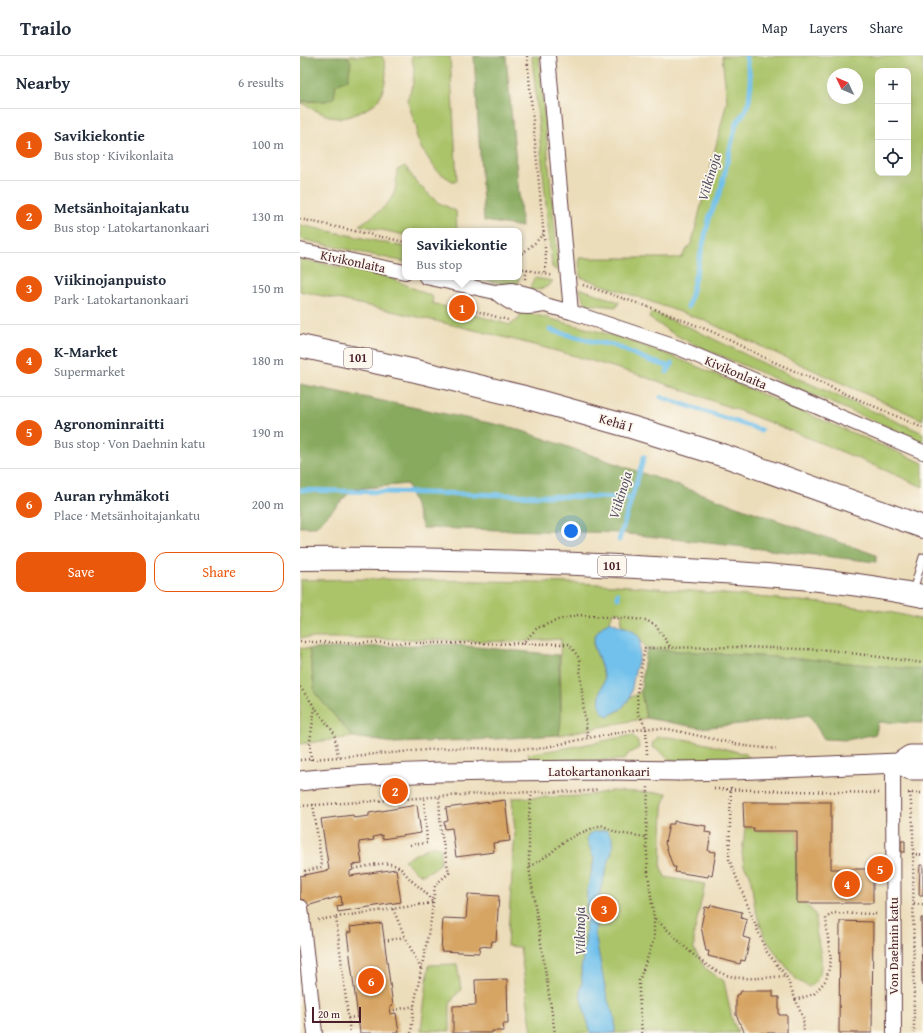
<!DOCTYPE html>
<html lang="en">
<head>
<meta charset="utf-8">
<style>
  body { margin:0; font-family:"Gentium Book Plus",serif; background:#f2f2f3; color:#1f2937 }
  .controls { position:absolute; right:12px; top:12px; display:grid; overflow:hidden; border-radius:8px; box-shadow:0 4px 16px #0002 }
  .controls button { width:36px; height:36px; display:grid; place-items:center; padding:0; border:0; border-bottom:1px solid #e0e1e3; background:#fff; color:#1f2937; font:20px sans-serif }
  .compass { position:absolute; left:527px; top:12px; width:36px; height:36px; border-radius:50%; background:#fff; box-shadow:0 4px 16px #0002; rotate:314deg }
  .scale { position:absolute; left:12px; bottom:10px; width:49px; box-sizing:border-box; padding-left:4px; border:2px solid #4a1f2b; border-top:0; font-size:11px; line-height:14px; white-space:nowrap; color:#4a1f2b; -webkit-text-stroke:3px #fbf7ec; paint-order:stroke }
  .you { position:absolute; left:271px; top:475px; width:14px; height:14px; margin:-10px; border:3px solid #fff; border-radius:50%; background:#1a73e8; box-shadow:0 0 0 6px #1a73e833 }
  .badge { display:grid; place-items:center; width:26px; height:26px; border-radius:50%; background:#ea580c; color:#fff; font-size:13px; font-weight:700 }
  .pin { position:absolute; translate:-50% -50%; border:2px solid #fff; box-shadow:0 1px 4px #0006 }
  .popup { position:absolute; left:102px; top:172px; width:120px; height:52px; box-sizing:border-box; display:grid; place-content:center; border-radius:8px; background:#fff; filter:drop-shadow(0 1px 3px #0005); font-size:13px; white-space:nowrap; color:#747a83 }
  .popup b { font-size:15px; color:#1f2937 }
  .popup::after { content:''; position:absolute; left:50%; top:100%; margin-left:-8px; border:8px solid transparent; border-top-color:#fff }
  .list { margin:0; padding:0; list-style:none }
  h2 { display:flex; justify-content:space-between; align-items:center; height:52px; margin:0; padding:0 16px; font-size:17px }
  h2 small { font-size:13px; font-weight:400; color:#747a83 }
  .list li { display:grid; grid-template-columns:26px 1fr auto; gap:12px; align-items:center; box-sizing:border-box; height:72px; padding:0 16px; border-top:1px solid #e0e1e3 }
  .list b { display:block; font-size:15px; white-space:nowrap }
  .list p { margin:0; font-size:13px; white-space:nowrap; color:#747a83 }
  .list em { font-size:13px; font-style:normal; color:#747a83 }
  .actions { display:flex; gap:8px; padding:12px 16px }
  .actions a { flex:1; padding:9px 0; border:1px solid #ea580c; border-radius:12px; text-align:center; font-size:14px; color:#ea580c }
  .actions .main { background:#ea580c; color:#fff }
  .icon { flex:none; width:22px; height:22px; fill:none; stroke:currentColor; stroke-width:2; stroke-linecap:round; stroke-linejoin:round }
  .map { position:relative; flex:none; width:623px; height:977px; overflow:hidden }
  header { display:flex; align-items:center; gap:24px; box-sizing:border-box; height:56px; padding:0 20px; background:#fff; border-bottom:1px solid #e0e1e3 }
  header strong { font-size:19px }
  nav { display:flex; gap:22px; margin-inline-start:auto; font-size:14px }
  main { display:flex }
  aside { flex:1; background:#fff }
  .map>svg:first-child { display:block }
  .green { fill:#abc46a; stroke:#7a724a; fill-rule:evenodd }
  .forest { fill:#88aa5e; stroke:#696444 }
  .water { fill:#71c1ec; stroke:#5e708c }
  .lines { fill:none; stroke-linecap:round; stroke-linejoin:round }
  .stream { stroke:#71c1ec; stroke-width:5 }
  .building { fill:#d6a464 }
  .lane-casing { stroke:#623c40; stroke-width:9 }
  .street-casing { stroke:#623c40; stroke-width:16 }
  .secondary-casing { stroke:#623c40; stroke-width:21 }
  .highway-casing { stroke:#623c40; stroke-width:24 }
  .path { stroke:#623c40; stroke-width:2.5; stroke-dasharray:1 3; stroke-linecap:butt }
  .lane { stroke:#fff; stroke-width:7 }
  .street { stroke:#fff; stroke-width:14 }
  .secondary { stroke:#fff; stroke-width:19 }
  .highway { stroke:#fff; stroke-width:22 }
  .secondary-bridge-casing { stroke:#623c40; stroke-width:21; stroke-linecap:butt }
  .secondary-bridge { stroke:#fff; stroke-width:19 }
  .labels { text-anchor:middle; stroke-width:3.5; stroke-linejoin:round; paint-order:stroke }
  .shield { fill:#fbf7ec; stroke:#7f6065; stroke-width:1 }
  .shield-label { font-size:12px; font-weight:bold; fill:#4a1f2b }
  .street-label { font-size:13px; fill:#4a1f2b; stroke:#fbf7ec }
  .water-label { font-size:14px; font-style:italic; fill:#565065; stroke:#fbf7ec }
</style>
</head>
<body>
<header>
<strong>Trailo</strong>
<nav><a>Map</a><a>Layers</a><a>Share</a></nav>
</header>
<main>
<aside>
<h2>Nearby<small>6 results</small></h2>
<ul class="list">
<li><span class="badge">1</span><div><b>Savikiekontie</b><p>Bus stop · Kivikonlaita</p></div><em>100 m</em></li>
<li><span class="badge">2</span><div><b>Metsänhoitajankatu</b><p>Bus stop · Latokartanonkaari</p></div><em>130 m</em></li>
<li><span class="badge">3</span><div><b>Viikinojanpuisto</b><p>Park · Latokartanonkaari</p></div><em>150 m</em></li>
<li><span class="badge">4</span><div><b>K-Market</b><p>Supermarket</p></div><em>180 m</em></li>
<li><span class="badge">5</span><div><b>Agronominraitti</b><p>Bus stop · Von Daehnin katu</p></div><em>190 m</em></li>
<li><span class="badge">6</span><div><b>Auran ryhmäkoti</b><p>Place · Metsänhoitajankatu</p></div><em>200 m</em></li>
</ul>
<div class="actions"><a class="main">Save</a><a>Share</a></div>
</aside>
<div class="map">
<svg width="623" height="977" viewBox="0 0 623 977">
  <rect width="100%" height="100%" fill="#fbf7ec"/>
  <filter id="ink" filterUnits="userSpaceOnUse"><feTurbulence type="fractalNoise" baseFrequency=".025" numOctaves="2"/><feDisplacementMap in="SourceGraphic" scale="8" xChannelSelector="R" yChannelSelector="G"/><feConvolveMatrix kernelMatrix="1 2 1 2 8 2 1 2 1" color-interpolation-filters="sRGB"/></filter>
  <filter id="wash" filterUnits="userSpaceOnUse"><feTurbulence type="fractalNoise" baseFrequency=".012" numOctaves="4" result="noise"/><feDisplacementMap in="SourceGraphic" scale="16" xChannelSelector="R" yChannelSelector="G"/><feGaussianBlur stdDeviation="0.9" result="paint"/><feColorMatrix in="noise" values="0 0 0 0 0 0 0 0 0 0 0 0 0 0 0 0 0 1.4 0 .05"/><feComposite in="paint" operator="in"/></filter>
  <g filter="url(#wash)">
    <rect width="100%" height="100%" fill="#ecddba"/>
    <path class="green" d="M47,0H82C89,13 86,31 78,44C72,52 50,62 40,62C29,63 10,51 0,46L25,45L51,6Z
      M111,0H150L157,125H152L137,115L121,92L116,79L117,73L107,44L113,28L114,12Z
      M232,0H239L258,209L257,215L252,211Z
      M422,0H623V364L403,264L280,221L279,202H381L392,186L427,45ZM578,15H608V117H578ZM533,18H557V42H533Z
      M105,110L117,127L137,146L156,155L157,175H105V179L59,169C72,161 91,149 95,134C97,128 96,121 97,114Z
      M0,169L105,191V206L0,183Z
      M0,203L91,222L133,241L132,247L210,269L219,263L221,255L319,281L377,302L623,407V431C554,400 484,371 413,345C380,333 347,321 313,311C210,280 105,258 0,235Z
      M186,221H219L217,231L189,225Z
      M234,222H235L253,225C246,233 240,234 230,234Z
      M279,232L319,246L317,251L287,248L283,242Z
      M351,256L391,272L467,309L623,377V386L389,286L374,278L349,262Z
      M82,523C154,525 227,525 299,528C356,531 412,537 468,542C518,547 574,550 623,564V614L506,603L347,593C339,581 336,573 321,570L322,557L313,556L310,565C301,571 293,578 294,590L305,619V625L301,635V639L312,658L321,653L330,642L341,635L346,662L259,679C264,647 258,615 261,583L211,586L65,582H0V524Z
      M0,592L9,593L15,637L53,681L0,688Z
      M332,679L338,686L339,692L329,697L324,704L230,705L228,698L278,690Z
      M358,681C384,680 420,692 446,698L450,702V705L369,704L360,695L352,691L353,686Z
      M310,735L367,737L363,752L361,812L365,821L405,828L394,878V893L405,912L424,925L432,963L438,977H232L220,891L207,890L215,776L212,742L285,740Z
      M445,772H454V775H497V840C502,846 514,854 516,861C517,865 515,870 516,874C519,892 529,919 509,931L497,924L476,898L464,880L455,852L450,818L444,810L442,797Z
      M133,789L141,792L140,808L132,814L122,819L115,815L104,804Z
      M157,908L161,933L150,947V975L121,974L129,909Z"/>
    <path class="forest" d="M0,0H47L51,6L48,23L36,28L34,42L25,45H0Z
      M174,0H206L222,171L184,165Z
      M0,328L214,372L576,499V506L321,477L123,472L107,428L53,433L16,471H0Z
      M146,588L259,599L261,665L259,679L195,683L94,687L53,681L15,637L9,593Z
      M347,593L506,603L623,614V667L578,666L576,678L547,684L524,683L509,659L459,666L401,672L346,662L341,635L344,607Z"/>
    <path class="water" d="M310,565C325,574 330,568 341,584L339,603L335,615L330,642L321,653L312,658L309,660C297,657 299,644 301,634C302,629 306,625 304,619C301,609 297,600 294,590C293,578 300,571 310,565Z
      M307,774L313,784L312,795L300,835L295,878L307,942L315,963V977H291L281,944L280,934L282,926L281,913L285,887L287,836L294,804L287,784L288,780L293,776Z"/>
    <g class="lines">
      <path class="stream" d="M388,251L410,159L420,137L436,68L445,55L449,45L451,26L446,0
        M250,274L295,286L313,289L348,304L370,311
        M367,316L372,308
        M361,341L461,374
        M0,434L331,442
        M319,484L344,401
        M318,538V542"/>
    </g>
    <g id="blocks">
      <path class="building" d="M205,744L210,785L193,787L194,796L156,801L152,772L145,773L144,766L148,765L146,752Z
        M443,746H531V813H573V847H497V775H453L454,772H444Z
        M117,749L121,777L82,783V779L73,781L74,784L59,786L62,808L52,809L53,814L50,815V820L96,813L101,846L38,856L37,850L42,849L41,840L0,852V820L29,814L21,763L53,759L54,762L69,760V757Z
        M374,765L406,770L405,776L411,777L408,795L416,796L412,819L409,818L408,821L375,816L376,811H373L365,787L369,768H374Z
        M601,785H605V796H601Z
        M620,809H623V839H619Z
        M168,838L199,840L196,885H192L191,891L180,890L179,897L141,895L143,862L166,863Z
        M411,849L442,856L441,862L447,864L443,881L450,883L445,905L441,904L440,908L408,900L409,895H406L401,870L405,851L410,852Z
        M621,862H623V930H622Z
        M540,865L573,866L572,977H539Z
        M82,867L93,950L90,951V958L96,957L99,977H60L47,877L51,876L50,871Z
        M207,923L208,968H203L204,975H192V977H153V950L176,949L175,924Z
        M441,935H473V941H479V959H487V977H445L436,959V939L440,938Z"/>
    </g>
  </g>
  <g filter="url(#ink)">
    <use href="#blocks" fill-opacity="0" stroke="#623c40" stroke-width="1"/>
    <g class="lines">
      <defs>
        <path id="lane" d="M613,535L623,501"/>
        <path id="street" d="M248,0L271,256
          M0,194L105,216
          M126,221L195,236L212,234L231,239L245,249L271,256L379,292L623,396
          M195,236C214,251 221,254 245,249
          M593,707L594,977
          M1,851L15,977"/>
        <path id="secondary" d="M598,707L610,714H623
          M379,715L431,714L598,707L610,699H623
          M0,725C104,714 208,715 312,714"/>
        <path id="highway" d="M0,290L116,315L224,341L331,371L428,401L623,471
          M0,503C112,502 224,505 336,511C431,516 529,521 623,540"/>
      </defs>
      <use href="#lane" class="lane-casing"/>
      <use href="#street" class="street-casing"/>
      <use href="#secondary" class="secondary-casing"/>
      <use href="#highway" class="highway-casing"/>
      <path class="path" d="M227,0L246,203L245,217
        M0,163L105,186
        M219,200L236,186L243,178
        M219,212L254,220
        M225,223L227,214
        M283,229L352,252L413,276L465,302L623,372
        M172,254L208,264
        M0,586L269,588L279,602L284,658L288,682
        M222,588L237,572L258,564L278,559L346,564L356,570L371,592
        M0,631L34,677L38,700
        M347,698L346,672L338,656L337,636L345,592L441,591L529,594L623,607
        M0,704L151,692L237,693L288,682L346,672L368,673L445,690L476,693
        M11,704L10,685L15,651
        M431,731L429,803L466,895L486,920L503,962L504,977
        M414,733L579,737
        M232,736L229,759V811L255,977
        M608,737H623
        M610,737L613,768L614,977
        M0,750L192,737L290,735L299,733
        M110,789L127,787L124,741
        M612,798L623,799
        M230,811L251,797L263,786L278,778L301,769L308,772L317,777L346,781
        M6,819L5,815L22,811L13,748
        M614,848L623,849
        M93,853L105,881
        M36,861L133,847C127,836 121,833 112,825C108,821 105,817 101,813C89,802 67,811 53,813
        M355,863C383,885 404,920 443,922C457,923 472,921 486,920
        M18,864L36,861L50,977
        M84,885L105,881L121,913
        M495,944L514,938L526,924L531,904L527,875L526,862L533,857L579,858
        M90,955L114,950
        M48,962L58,961
        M111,977L114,950L131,864L135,829L149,817L141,776L139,740
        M342,977L339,940V925L354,883V863L348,817L346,781L348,731"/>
      <use href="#lane" class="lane"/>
      <use href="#street" class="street"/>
      <use href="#secondary" class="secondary"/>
      <use href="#highway" class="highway"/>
      <defs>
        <path id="secondary-bridge" d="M312,714L379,715"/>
      </defs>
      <use href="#secondary-bridge" class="secondary-bridge-casing"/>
      <use href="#secondary-bridge" class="secondary-bridge"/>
    </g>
  </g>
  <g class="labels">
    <g class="shield">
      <rect x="44" y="292" width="28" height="20" rx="3"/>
      <rect x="298" y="500" width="28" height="20" rx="3"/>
    </g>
    <g class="shield-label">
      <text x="58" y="306">101</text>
      <text x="312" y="514">101</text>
    </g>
    <g class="street-label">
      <text transform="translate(53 205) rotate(12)" y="5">Kivikonlaita</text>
      <text transform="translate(436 316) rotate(23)" y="5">Kivikonlaita</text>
      <text transform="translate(316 366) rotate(16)" y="5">Kehä I</text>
      <text x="299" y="720">Latokartanonkaari</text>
      <text transform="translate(593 890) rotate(-90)" y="5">Von Daehnin katu</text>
    </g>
    <g class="water-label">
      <text transform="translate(409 121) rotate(-73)" y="5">Viikinoja</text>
      <text transform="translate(320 439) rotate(-73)" y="5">Viikinoja</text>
      <text transform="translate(280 875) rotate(-90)" y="5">Viikinoja</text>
    </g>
  </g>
</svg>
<div class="controls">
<button>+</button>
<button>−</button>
<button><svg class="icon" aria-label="locate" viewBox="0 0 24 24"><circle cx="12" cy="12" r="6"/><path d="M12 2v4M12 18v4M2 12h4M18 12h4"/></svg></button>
</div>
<svg class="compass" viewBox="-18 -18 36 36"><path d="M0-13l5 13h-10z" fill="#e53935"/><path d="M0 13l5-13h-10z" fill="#747a83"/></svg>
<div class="scale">20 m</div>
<div class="you"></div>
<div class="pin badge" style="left:162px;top:252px">1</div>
<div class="popup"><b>Savikiekontie</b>Bus stop</div>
<div class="pin badge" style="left:95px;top:735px">2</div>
<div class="pin badge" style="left:304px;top:853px">3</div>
<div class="pin badge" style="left:547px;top:828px">4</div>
<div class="pin badge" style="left:580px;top:813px">5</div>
<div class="pin badge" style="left:71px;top:925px">6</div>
</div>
</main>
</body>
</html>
